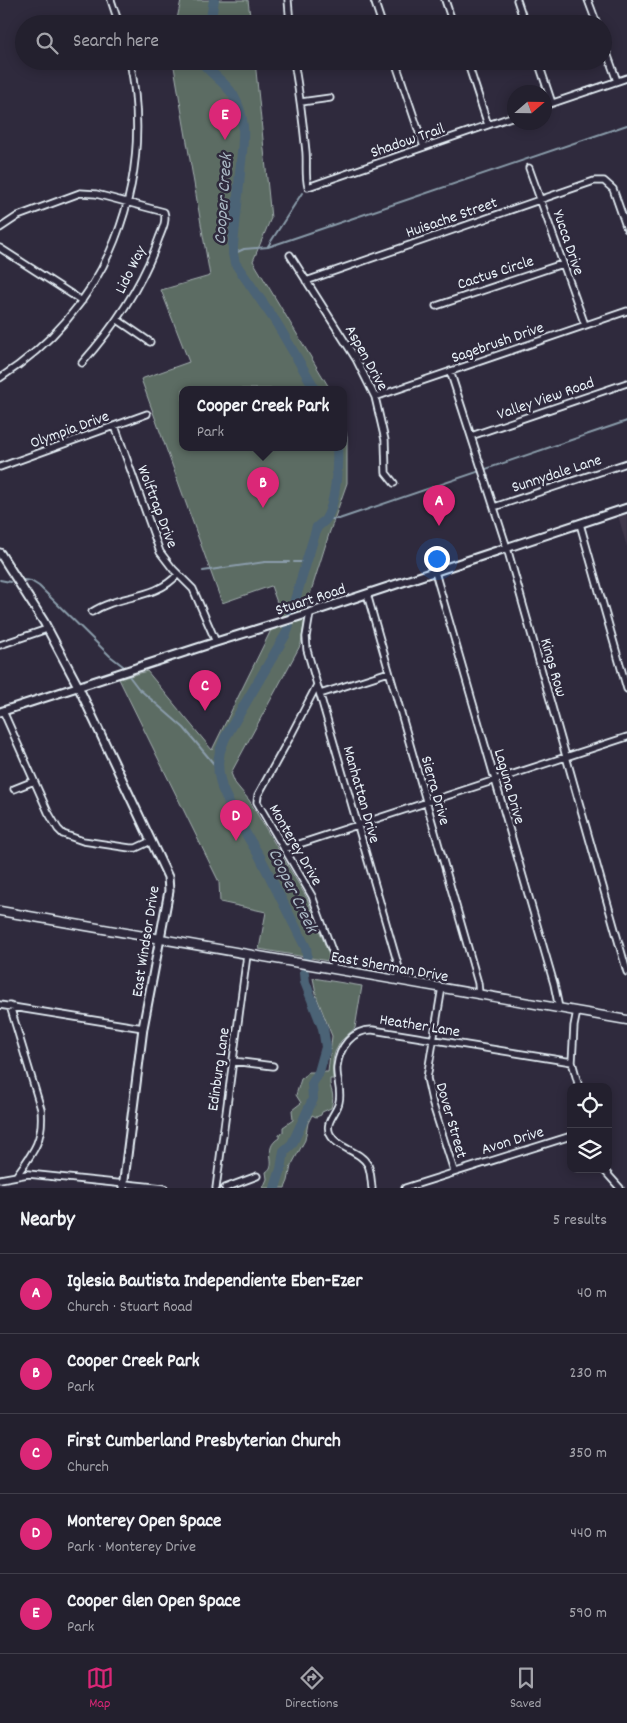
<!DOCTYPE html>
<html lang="en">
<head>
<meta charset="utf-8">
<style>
  body { margin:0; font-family:Dekko,sans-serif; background:#2b2836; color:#f1f3f6 }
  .controls { position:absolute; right:15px; bottom:15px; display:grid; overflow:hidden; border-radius:10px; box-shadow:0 2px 12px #0003 }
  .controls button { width:45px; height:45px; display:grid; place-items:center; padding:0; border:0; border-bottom:1px solid #403e4a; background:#23202e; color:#f1f3f6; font:25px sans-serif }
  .compass { position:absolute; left:507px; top:85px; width:45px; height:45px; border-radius:50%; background:#23202e; box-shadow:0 2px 12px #0003; rotate:70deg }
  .you { position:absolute; left:436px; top:558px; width:18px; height:18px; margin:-12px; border:4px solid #fff; border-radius:50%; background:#1a73e8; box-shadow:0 0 0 8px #1a73e833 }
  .badge { display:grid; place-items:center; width:32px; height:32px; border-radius:50%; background:#db2777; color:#fff; font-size:16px; font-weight:700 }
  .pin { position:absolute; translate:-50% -41px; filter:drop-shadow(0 1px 2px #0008) }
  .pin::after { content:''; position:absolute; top:26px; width:18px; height:15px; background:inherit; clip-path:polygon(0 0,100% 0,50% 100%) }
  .popup { position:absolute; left:179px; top:386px; width:168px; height:65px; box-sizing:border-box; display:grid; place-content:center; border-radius:10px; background:#23202e; filter:drop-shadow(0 1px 4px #0005); font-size:16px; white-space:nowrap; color:#a3a3aa }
  .popup b { font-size:19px; color:#f1f3f6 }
  .popup::after { content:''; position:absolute; left:50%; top:100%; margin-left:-10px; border:10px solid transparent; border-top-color:#23202e }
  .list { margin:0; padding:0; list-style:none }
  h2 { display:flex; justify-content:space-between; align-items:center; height:65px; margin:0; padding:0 20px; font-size:21px }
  h2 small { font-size:16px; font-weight:400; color:#a3a3aa }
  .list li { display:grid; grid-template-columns:32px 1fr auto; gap:15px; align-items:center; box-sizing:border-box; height:80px; padding:0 20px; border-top:1px solid #403e4a }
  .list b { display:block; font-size:19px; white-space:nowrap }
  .list p { margin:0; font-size:16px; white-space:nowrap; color:#a3a3aa }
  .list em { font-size:16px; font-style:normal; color:#a3a3aa }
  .icon { flex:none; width:28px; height:28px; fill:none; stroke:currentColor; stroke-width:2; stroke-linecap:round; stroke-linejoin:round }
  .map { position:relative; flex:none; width:627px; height:1188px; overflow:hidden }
  .search { position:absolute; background:#23202e; box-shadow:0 2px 12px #0003; left:15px; right:15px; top:15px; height:55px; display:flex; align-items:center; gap:12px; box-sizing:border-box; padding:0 18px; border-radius:28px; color:#a3a3aa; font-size:19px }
  .sheet { height:465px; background:#23202e }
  nav { display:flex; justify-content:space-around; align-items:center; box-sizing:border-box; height:70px; border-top:1px solid #403e4a; background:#23202e; font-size:14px; color:#a3a3aa }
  nav a { display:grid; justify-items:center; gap:2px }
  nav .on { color:#db2777 }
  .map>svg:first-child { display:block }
  .built { fill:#41384c }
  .green { fill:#5c6c63; stroke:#a2aeae }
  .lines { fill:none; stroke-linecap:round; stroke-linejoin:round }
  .stream { stroke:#8a9caa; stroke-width:2 }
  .river { stroke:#4c6376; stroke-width:10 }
  .minor-casing { stroke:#e8f1f8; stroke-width:9 }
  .tertiary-casing { stroke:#e8f1f8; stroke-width:11 }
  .secondary-casing { stroke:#e8f1f8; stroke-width:11 }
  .minor { stroke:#2f2a3d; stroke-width:5.5 }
  .tertiary { stroke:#2f2a3d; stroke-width:7 }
  .secondary { stroke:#2f2a3d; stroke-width:8 }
  .labels { text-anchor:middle; stroke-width:5; stroke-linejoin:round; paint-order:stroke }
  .street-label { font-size:16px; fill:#e8f1f8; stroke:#2f2a3d }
  .water-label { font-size:18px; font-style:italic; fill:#aab8c4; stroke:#2f2a3d }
</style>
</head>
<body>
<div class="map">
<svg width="627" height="1188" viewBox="0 0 627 1188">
  <rect width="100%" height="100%" fill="#2f2a3d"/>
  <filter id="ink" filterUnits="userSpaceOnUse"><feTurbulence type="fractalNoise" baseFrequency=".02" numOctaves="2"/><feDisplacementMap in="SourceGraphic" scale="10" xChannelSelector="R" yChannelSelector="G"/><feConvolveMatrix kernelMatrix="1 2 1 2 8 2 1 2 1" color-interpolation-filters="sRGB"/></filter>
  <g filter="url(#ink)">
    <path class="built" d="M627,512V547L618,515Z"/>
    <path class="green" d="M181,0H248L251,24H176Z
      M173,61H255L271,218L253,261L330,389H183V447H343V418L347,438V483L329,534L307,604L301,644L231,773L235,783L249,800L307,898L329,955L328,961L259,949L266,912L220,902L219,882L119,679L147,671L212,750L271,630L282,616L271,586L222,603L141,379L189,362L161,290L210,276Z
      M313,978L362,986L355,1028L341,1041L335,1052L333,1060V1079H330C329,1091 336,1092 331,1108L322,1112L321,1115L316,1117L312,1115L308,1123L305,1140L291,1166L288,1181L285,1188H263L267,1179L266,1172C279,1164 261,1149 279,1138V1134L283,1132V1127L293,1120L292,1110L301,1103L296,1095L301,1079L304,1077L308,1072H328L332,1036L317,998Z"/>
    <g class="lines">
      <path class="stream" d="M268,246L302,193
        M233,254L244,249L268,247L627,125
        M326,519H339L627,421
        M294,562H306
        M203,571L265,562H289
        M0,580L10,582
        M24,580L31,581L39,586L110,656L123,666
        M129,676L138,688L184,728L218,769"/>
      <path class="river" d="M210,24L214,0
        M201,61C210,74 225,81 233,95C249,123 242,144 240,173C238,198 235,222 233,246V254L235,263L276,322L315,389
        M291,613L317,527C320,524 324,522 326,519C336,503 338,465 337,447
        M289,626L286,634L225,738L220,751L218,763L219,775L222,788L234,814L260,857L306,948L307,955
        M275,1188L281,1169L284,1151L292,1144L313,1099L312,1084L319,1072L326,1047L323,1028L305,982L304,973"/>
      <defs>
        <path id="minor" d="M111,0L119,24
          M288,0L290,24
          M374,0L382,24
          M445,0L453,24
          M517,0L525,24
          M588,0L597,24
          M603,42L617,81
          M294,61C299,91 303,122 306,152C307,164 305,176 308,187L514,116
          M395,61L424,147
          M467,61L488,125
          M538,61L552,103
          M301,102L330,98
          M544,106L627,78
          M529,168L585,325
          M0,228L18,216L80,193L96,194L164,212C167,221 162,230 159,238C142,286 115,326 82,363
          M0,248L82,301
          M290,255L356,359L375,397L385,440L386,473L394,483
          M306,281L594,181H604L613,189L627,229
          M436,306L562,264
          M118,320L150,342
          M450,371L507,548L627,972
          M0,378C108,308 155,186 130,61
          M375,397L627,311
          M115,426L160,552L173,569L193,589L216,642
          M471,436L627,383
          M0,467L147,414
          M494,507L627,463
          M580,524L627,689
          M435,572L554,984L559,1008
          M367,594L478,983L479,994
          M92,612C119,594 156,600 178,574
          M310,613L306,637L307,650L399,968V981
          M0,645L47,629
          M317,685L290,737L258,795L257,802L312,896L334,956L332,969
          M320,694L389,672
          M3,711L48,812L58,829L63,834L83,841L130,848H136L151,841
          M14,789L34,781
          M284,849L627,737
          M442,987L427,1078L433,1105L454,1171
          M0,1005L143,1028
          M10,1006L41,1109C44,1140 33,1153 16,1176
          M577,1011L574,1026L572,1062L579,1087
          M233,1061L273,1066
          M603,1169L620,1188
          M0,1179L28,1174L164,1188
          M216,1188L247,955
          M225,1188L257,1176
          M372,1188C371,1181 371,1172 368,1165C360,1150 337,1149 330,1134C324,1122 337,1113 339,1102C342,1090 336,1079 337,1067C339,1048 352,1029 373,1030L572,1062
          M405,1188L571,1136"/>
        <path id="tertiary" d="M0,553L44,622L78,686L168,877L169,891L143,1028L123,1188
          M0,712L216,642L297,617L627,508"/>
        <path id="secondary" d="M0,911L627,1020"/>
      </defs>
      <use href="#minor" class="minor-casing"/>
      <use href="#tertiary" class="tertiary-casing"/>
      <use href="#secondary" class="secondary-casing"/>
      <use href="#minor" class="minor"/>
      <use href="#tertiary" class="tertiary"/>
      <use href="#secondary" class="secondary"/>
    </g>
  </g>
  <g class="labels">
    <g class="street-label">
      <text transform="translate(407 139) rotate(-19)" y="6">Shadow Trail</text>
      <text transform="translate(451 216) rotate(-19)" y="6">Huisache Street</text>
      <text transform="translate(570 242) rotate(71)" y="6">Yucca Drive</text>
      <text transform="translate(129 269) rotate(-64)" y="6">Lido Way</text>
      <text transform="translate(495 271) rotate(-18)" y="6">Cactus Circle</text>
      <text transform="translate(497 341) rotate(-19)" y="6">Sagebrush Drive</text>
      <text transform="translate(368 357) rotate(61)" y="6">Aspen Drive</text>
      <text transform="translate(545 397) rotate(-19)" y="6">Valley View Road</text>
      <text transform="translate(69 428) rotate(-20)" y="6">Olympia Drive</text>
      <text transform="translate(556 472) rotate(-18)" y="6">Sunnydale Lane</text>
      <text transform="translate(159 506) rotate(69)" y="6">Wolftrap Drive</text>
      <text transform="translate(310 598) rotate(-18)" y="6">Stuart Road</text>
      <text transform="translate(555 667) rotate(74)" y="6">Kings Row</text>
      <text transform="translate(511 786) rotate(74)" y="6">Laguna Drive</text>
      <text transform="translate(437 790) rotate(74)" y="6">Sierra Drive</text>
      <text transform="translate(363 794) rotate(74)" y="6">Manhattan Drive</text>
      <text transform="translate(297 844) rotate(60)" y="6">Monterey Drive</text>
      <text transform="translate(144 941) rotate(-81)" y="6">East Windsor Drive</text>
      <text transform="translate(390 965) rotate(10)" y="6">East Sherman Drive</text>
      <text transform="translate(420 1024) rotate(9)" y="6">Heather Lane</text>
      <text transform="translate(217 1069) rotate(-82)" y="6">Edinburg Lane</text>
      <text transform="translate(453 1120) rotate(74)" y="6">Dover Street</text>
      <text transform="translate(512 1139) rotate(-17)" y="6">Avon Drive</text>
    </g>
    <g class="water-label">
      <text transform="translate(222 199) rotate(-86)" y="6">Cooper Creek</text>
      <text transform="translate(294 890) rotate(64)" y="6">Cooper Creek</text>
    </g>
  </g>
</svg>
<div class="controls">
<button><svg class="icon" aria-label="locate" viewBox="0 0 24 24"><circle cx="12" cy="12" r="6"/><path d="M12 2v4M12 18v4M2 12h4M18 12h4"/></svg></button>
<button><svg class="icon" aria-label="layers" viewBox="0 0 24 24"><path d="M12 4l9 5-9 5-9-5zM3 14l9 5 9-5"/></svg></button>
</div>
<svg class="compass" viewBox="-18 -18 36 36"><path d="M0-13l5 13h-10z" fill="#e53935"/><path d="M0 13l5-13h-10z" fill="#a3a3aa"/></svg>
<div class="you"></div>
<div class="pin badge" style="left:439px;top:526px">A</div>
<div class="pin badge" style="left:263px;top:508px">B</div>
<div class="popup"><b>Cooper Creek Park</b>Park</div>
<div class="pin badge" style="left:205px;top:711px">C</div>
<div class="pin badge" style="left:236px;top:841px">D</div>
<div class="pin badge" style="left:225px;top:140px">E</div>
<div class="search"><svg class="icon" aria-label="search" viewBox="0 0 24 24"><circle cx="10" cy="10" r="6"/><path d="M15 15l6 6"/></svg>Search here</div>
</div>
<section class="sheet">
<h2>Nearby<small>5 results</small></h2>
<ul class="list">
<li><span class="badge">A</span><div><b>Iglesia Bautista Independiente Eben-Ezer</b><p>Church · Stuart Road</p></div><em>40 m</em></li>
<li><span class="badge">B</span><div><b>Cooper Creek Park</b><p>Park</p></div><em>230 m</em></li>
<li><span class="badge">C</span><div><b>First Cumberland Presbyterian Church</b><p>Church</p></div><em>350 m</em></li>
<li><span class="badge">D</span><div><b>Monterey Open Space</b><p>Park · Monterey Drive</p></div><em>440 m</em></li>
<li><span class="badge">E</span><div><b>Cooper Glen Open Space</b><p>Park</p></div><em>590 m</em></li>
</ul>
</section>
<nav>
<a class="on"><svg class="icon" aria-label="map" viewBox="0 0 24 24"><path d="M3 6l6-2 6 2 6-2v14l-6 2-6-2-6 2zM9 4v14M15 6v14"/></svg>Map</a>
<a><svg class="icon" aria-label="directions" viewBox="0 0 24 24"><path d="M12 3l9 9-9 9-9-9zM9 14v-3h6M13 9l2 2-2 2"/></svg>Directions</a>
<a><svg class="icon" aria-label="saved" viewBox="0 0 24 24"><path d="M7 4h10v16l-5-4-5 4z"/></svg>Saved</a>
</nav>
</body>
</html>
